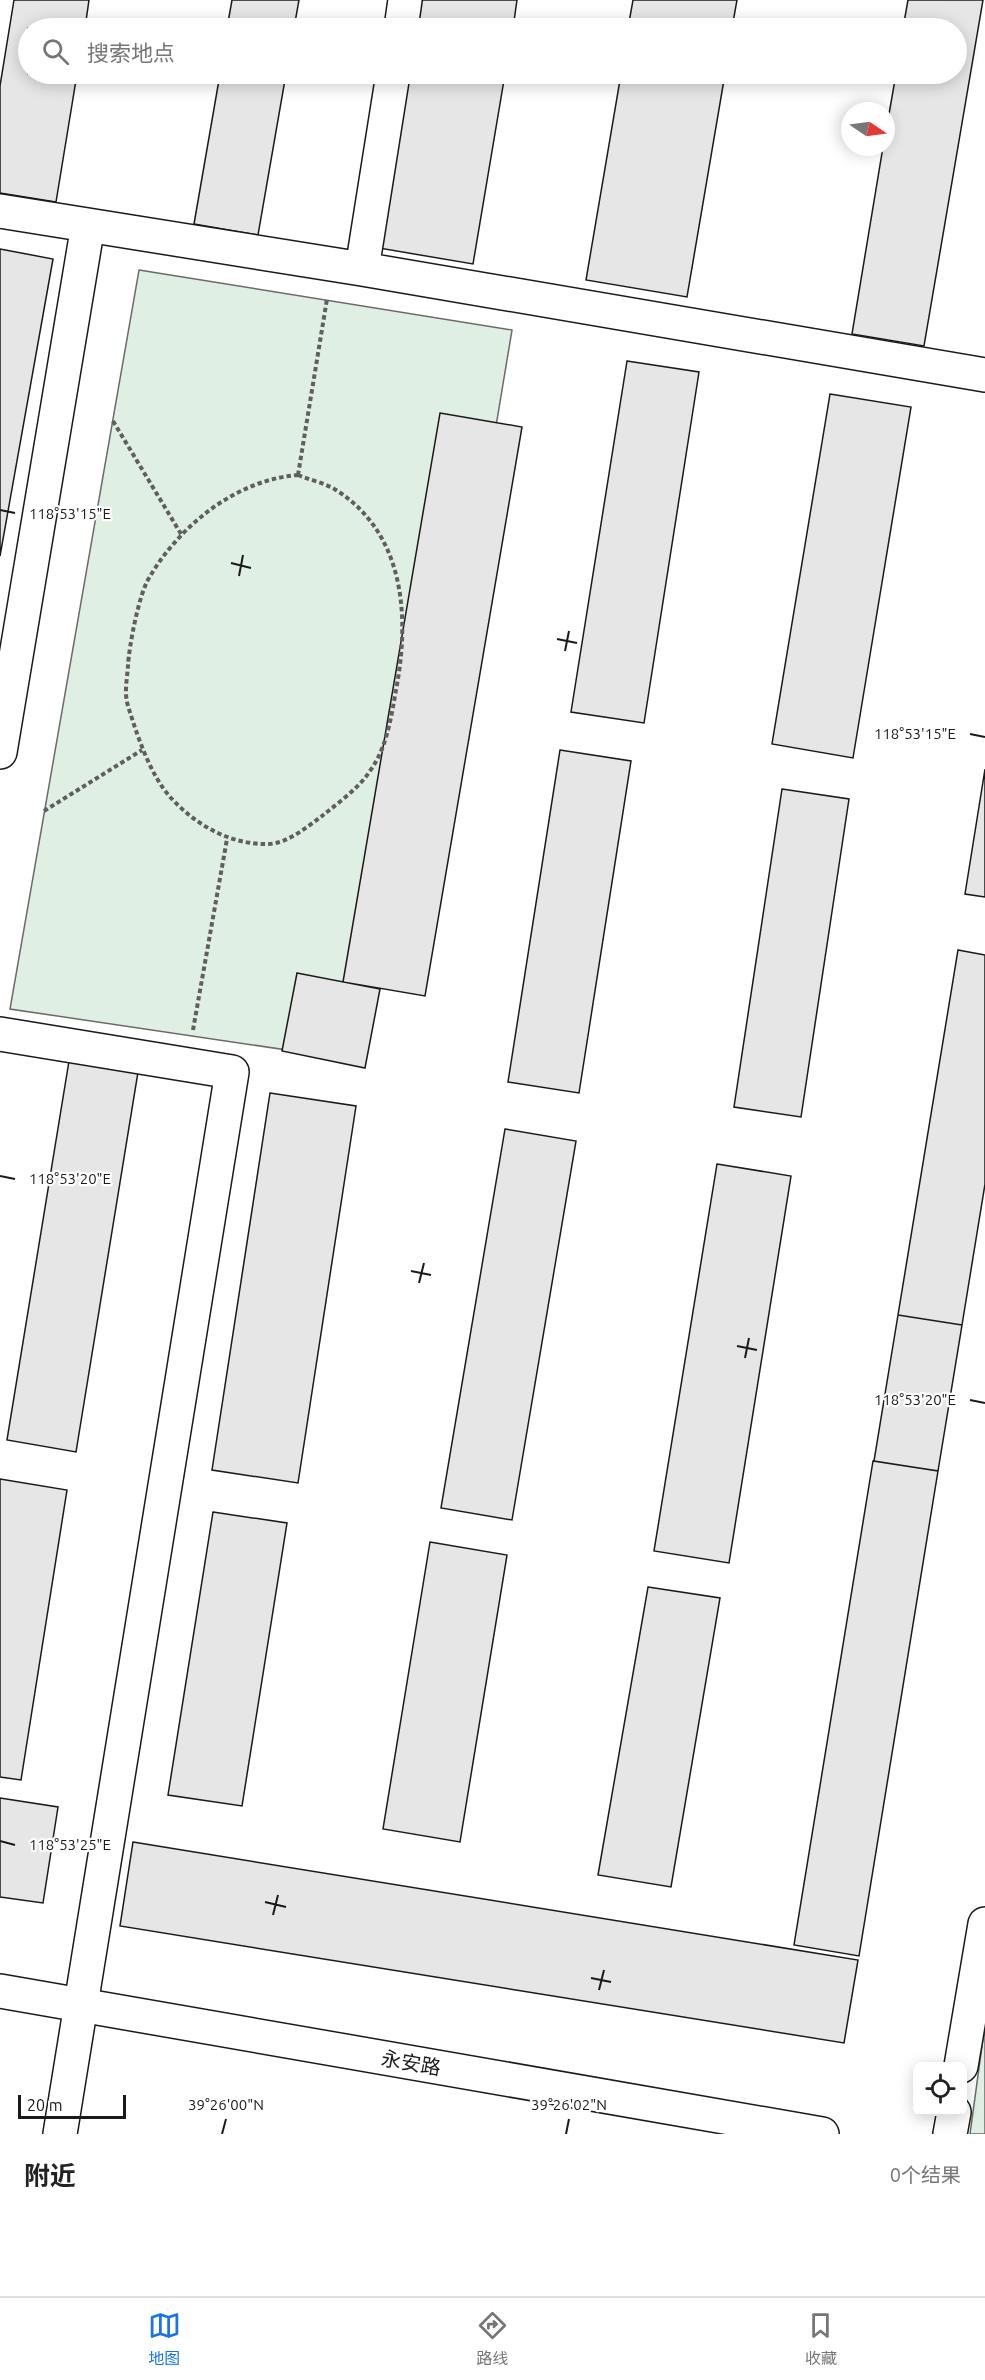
<!DOCTYPE html>
<html lang="zh">
<head>
<meta charset="utf-8">
<style>
  body { margin:0; font-family:Ubuntu,"Noto Sans SC",sans-serif; background:#f6f6f6; color:#222 }
  .controls { position:absolute; right:18px; bottom:18px; display:grid; overflow:hidden; border-radius:9px; box-shadow:0 3px 15px #0003 }
  .controls button { width:54px; height:54px; display:grid; place-items:center; padding:0; border:0; border-bottom:2px solid #e0e0e0; background:#fff; color:#222; font:30px sans-serif }
  .compass { position:absolute; left:841px; top:102px; width:54px; height:54px; border-radius:50%; background:#fff; box-shadow:0 3px 15px #0003; rotate:103deg }
  .scale { position:absolute; left:18px; bottom:15px; width:108px; box-sizing:border-box; padding-left:6px; border:3px solid #1a1a1a; border-top:0; font-size:16px; line-height:21px; white-space:nowrap; color:#1a1a1a; -webkit-text-stroke:4px #fff; paint-order:stroke }
  .list { margin:0; padding:0; list-style:none }
  h2 { display:flex; justify-content:space-between; align-items:center; height:78px; margin:0; padding:0 24px; font-size:26px }
  h2 small { font-size:20px; font-weight:400; color:#767676 }
  .icon { flex:none; width:33px; height:33px; fill:none; stroke:currentColor; stroke-width:2; stroke-linecap:round; stroke-linejoin:round }
  .map { position:relative; flex:none; width:985px; height:2134px; overflow:hidden }
  .search { position:absolute; background:#fff; box-shadow:0 3px 15px #0003; left:18px; right:18px; top:18px; height:66px; display:flex; align-items:center; gap:15px; box-sizing:border-box; padding:0 21px; border-radius:33px; color:#767676; font-size:22px }
  .sheet { height:162px; background:#fff }
  nav { display:flex; justify-content:space-around; align-items:center; box-sizing:border-box; height:84px; border-top:2px solid #e0e0e0; background:#fff; font-size:16px; color:#767676 }
  nav a { display:grid; justify-items:center; gap:3px }
  nav .on { color:#1a73e8 }
  .map>svg:first-child { display:block }
  .green { fill:#e0efe3; stroke:#6a6a6a; stroke-width:1.5 }
  .building { fill:#e6e6e6; stroke:#1a1a1a; stroke-width:1.5 }
  .lines { fill:none; stroke-linecap:round; stroke-linejoin:round }
  .minor-casing { stroke:#1a1a1a; stroke-width:36 }
  .tertiary-casing { stroke:#1a1a1a; stroke-width:36 }
  .path { stroke:#5f5f5f; stroke-width:4; stroke-dasharray:4.5 3; stroke-linecap:butt }
  .minor { stroke:#fff; stroke-width:33 }
  .tertiary { stroke:#fff; stroke-width:33 }
  .ticks { fill:none; stroke:#1a1a1a; stroke-width:2 }
  .labels { text-anchor:middle; stroke-width:4.5; stroke-linejoin:round; paint-order:stroke }
  .street-label { font-size:20px; fill:#1a1a1a; stroke:#fff }
  .ticks-label { font-size:15px; text-anchor:middle; fill:#1a1a1a; stroke:#fff; stroke-width:4.5; stroke-linejoin:round; paint-order:stroke }
</style>
</head>
<body>
<div class="map">
<svg width="985" height="2134" viewBox="0 0 985 2134">
  <rect width="100%" height="100%" fill="#fff"/>
  <path class="green" d="M139,270L512,330L403,985L358,978L341,1058L10,1009Z
    M985,2024V2134H970Z"/>
  <path class="building" d="M14,0H89L85,28H28V74H77L56,202L0,193V86Z
    M232,0H299L294,28H227Z
    M414,0H517L513,28H409Z
    M633,0H737L732,28H628Z
    M908,0H983L924,346L852,334L883,147H886V131L896,74H956V28H903Z
    M220,74H286L258,235L194,224Z
    M402,74H505L473,264L373,247Z
    M621,74H725L687,297L586,280Z
    M0,249L53,259L0,556Z
    M627,361L699,372L644,723L571,712Z
    M830,394L911,407L853,758L772,744Z
    M440,413L522,427L425,996L343,982Z
    M560,750L631,761L579,1093L508,1082Z
    M985,769V897L965,894Z
    M782,789L849,799L801,1117L734,1107Z
    M958,950L985,955V1184L962,1325L898,1315Z
    M297,973L380,989L365,1068L282,1051Z
    M69,1061L138,1072L76,1452L7,1440Z
    M270,1093L356,1106L298,1483L212,1470Z
    M505,1129L576,1141L512,1520L441,1508Z
    M717,1164L791,1176L729,1563L654,1551Z
    M898,1315L962,1325L938,1471L874,1461Z
    M873,1461L938,1471L859,1956L794,1945Z
    M0,1479L67,1490L21,1780L0,1777Z
    M213,1512L287,1523L242,1806L168,1795Z
    M430,1542L507,1555L460,1842L383,1829Z
    M648,1587L720,1598L671,1887L598,1875Z
    M0,1798L58,1807L43,1903L0,1897Z
    M133,1842L858,1960L844,2043L120,1926Z"/>
  <g class="lines">
    <defs>
      <path id="minor" d="M401,28L405,0
        M0,211L362,269L985,375
        M362,269L393,74
        M0,752L88,225
        M0,1034L232,1072L60,2134"/>
      <path id="tertiary" d="M0,1991L822,2134
        M961,2066L985,1924
        M950,2134L954,2112"/>
    </defs>
    <use href="#minor" class="minor-casing"/>
    <use href="#tertiary" class="tertiary-casing"/>
    <path class="path" d="M113,421L181,534
      M298,475C310,480 325,483 336,490C405,534 410,617 396,690C391,718 387,747 370,771C358,789 338,803 322,816C307,827 288,843 269,844C230,845 196,825 171,798C150,775 137,735 128,706C124,694 127,679 128,666C129,646 139,594 149,578C180,525 236,480 298,475Z
      M298,475L327,299
      M44,811L142,750
      M193,1030L227,839"/>
    <use href="#minor" class="minor"/>
    <use href="#tertiary" class="tertiary"/>
  </g>
  <path class="ticks" d="M0,510L15,513M231,563L251,568M239,576L243,555M557,639L577,643M565,651L569,631M970,734L985,737M0,1176L15,1179M411,1271L431,1275M419,1283L424,1263M737,1346L757,1350M745,1358L749,1338M970,1400L985,1403M0,1841L15,1845M265,1902L286,1907M273,1915L278,1895M591,1978L611,1982M599,1990L604,1970M222,2134L226,2119M566,2134L569,2119"/>
  <g class="labels">
    <g class="street-label">
      <text transform="translate(411 2063) rotate(10)" y="7">永安路</text>
    </g>
  </g>
  <g class="ticks-label">
    <text x="70" y="519">118°53'15"E</text>
    <text x="915" y="739">118°53'15"E</text>
    <text x="70" y="1184">118°53'20"E</text>
    <text x="915" y="1405">118°53'20"E</text>
    <text x="70" y="1850">118°53'25"E</text>
    <text x="226" y="2110">39°26'00"N</text>
    <text x="569" y="2110">39°26'02"N</text>
  </g>
</svg>
<div class="controls">
<button><svg class="icon" aria-label="locate" viewBox="0 0 24 24"><circle cx="12" cy="12" r="6"/><path d="M12 2v4M12 18v4M2 12h4M18 12h4"/></svg></button>
</div>
<svg class="compass" viewBox="-18 -18 36 36"><path d="M0-13l5 13h-10z" fill="#e53935"/><path d="M0 13l5-13h-10z" fill="#767676"/></svg>
<div class="scale">20 m</div>
<div class="search"><svg class="icon" aria-label="search" viewBox="0 0 24 24"><circle cx="10" cy="10" r="6"/><path d="M15 15l6 6"/></svg>搜索地点</div>
</div>
<section class="sheet">
<h2>附近<small>0个结果</small></h2>
<ul class="list">
</ul>
</section>
<nav>
<a class="on"><svg class="icon" aria-label="map" viewBox="0 0 24 24"><path d="M3 6l6-2 6 2 6-2v14l-6 2-6-2-6 2zM9 4v14M15 6v14"/></svg>地图</a>
<a><svg class="icon" aria-label="directions" viewBox="0 0 24 24"><path d="M12 3l9 9-9 9-9-9zM9 14v-3h6M13 9l2 2-2 2"/></svg>路线</a>
<a><svg class="icon" aria-label="saved" viewBox="0 0 24 24"><path d="M7 4h10v16l-5-4-5 4z"/></svg>收藏</a>
</nav>
</body>
</html>
